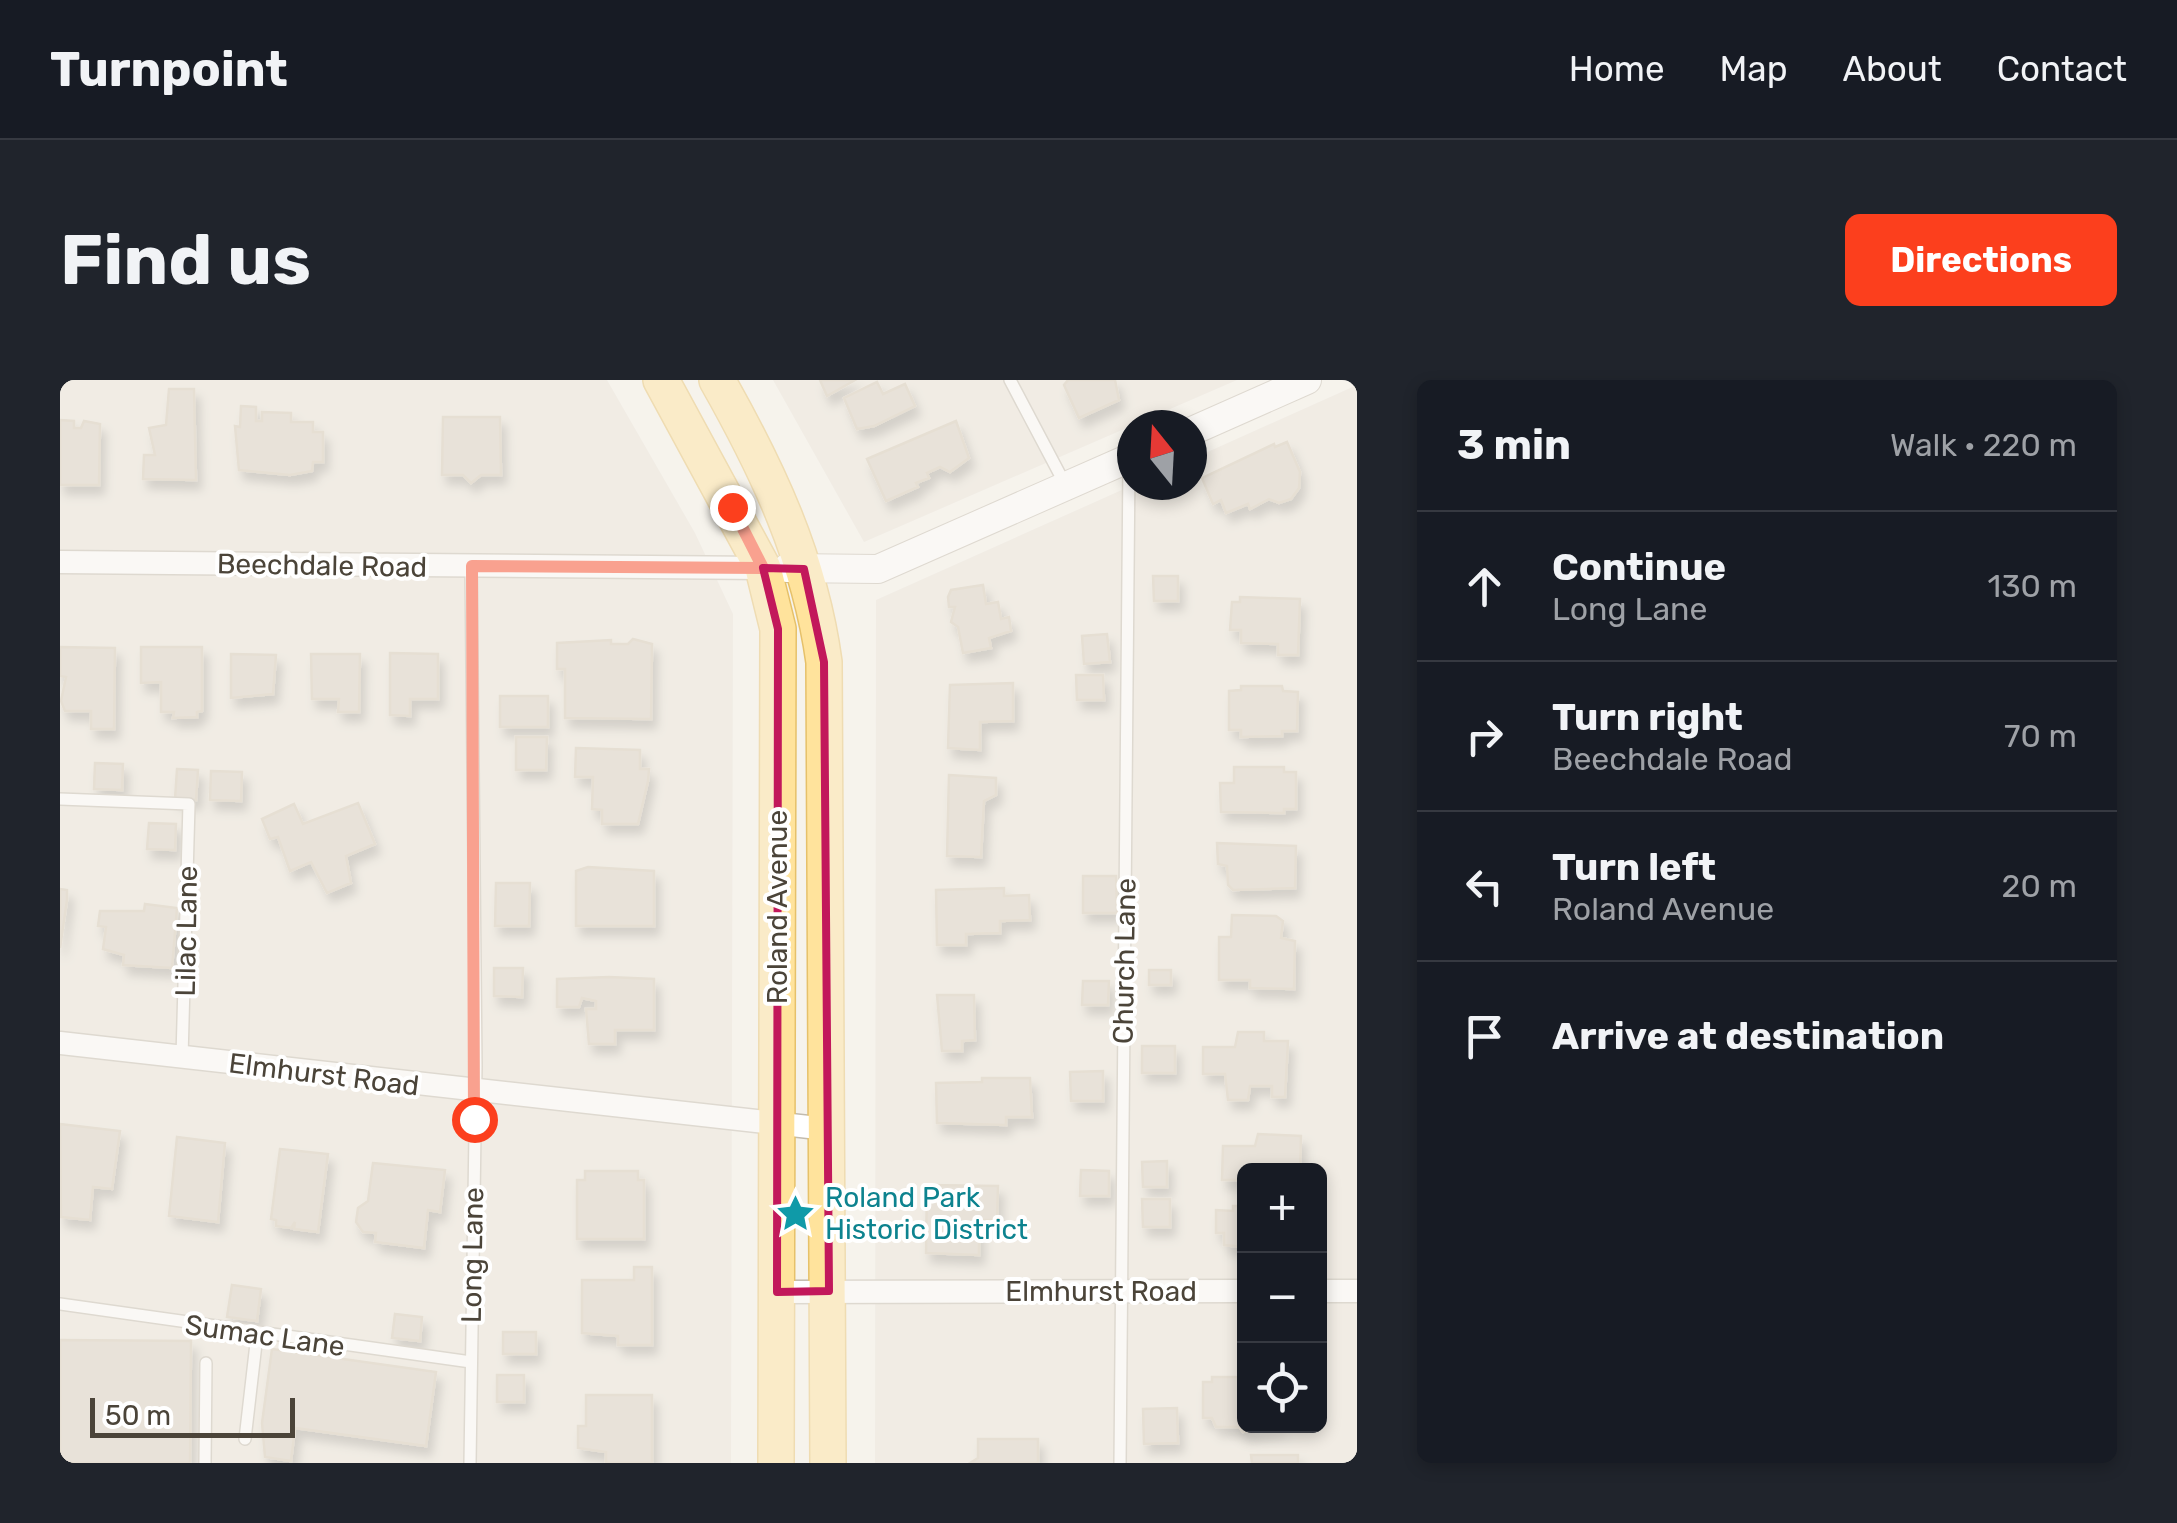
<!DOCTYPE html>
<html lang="en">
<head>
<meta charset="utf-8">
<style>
  body { margin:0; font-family:Rubik,sans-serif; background:#20242c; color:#f1f3f6 }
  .controls { position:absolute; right:30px; bottom:30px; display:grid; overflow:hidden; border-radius:15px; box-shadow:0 5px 15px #0003 }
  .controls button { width:90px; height:90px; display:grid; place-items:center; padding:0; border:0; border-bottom:2px solid #363941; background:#171b24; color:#f1f3f6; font:50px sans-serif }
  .compass { position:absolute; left:1057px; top:30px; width:90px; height:90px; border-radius:50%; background:#171b24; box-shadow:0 5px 15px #0003; rotate:342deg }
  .scale { position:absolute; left:30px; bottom:25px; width:205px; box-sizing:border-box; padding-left:10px; border:5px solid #4b4439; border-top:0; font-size:28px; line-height:35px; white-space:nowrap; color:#4b4439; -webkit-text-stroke:8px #fff; paint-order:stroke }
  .stop { position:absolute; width:30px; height:30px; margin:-22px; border:8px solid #fc3f1d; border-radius:50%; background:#fff }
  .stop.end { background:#fc3f1d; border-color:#fff; box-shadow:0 2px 10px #0008 }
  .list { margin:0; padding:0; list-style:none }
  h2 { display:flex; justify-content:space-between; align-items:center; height:130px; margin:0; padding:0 40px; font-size:42px }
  h2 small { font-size:32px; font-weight:400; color:#9ea1a6 }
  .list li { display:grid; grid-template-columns:65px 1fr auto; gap:30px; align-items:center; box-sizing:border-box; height:150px; padding:0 40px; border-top:2px solid #363941 }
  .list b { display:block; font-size:38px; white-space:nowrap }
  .list p { margin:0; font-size:32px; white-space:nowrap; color:#9ea1a6 }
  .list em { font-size:32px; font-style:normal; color:#9ea1a6 }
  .icon { flex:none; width:55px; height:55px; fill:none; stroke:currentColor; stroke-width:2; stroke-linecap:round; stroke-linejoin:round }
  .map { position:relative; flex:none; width:1297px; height:1083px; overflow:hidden; border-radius:15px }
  header { display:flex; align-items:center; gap:60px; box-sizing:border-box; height:140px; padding:0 50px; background:#171b24; border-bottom:2px solid #363941 }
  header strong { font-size:48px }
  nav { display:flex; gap:55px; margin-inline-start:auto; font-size:35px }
  .intro { display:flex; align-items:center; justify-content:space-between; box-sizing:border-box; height:240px; padding:0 60px }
  h1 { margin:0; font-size:70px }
  .button { padding:25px 45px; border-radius:15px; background:#fc3f1d; color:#fff; font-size:35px; font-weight:700 }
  main { display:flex; gap:60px; padding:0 60px }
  aside { flex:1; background:#171b24; border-radius:15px; box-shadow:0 5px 15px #0003 }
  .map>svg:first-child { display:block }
  .residential { fill:#eae5da; fill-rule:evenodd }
  .building { fill:#d8cfc1; stroke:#d3c7b4; stroke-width:2.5; filter:url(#shadow) }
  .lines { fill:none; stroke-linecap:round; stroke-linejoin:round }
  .service-casing { stroke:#c2bbae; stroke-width:14 }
  .minor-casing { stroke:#c2bbae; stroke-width:25 }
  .tertiary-casing { stroke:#c2bbae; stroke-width:30 }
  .primary-casing { stroke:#e6c16a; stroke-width:38 }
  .service { stroke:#fff; stroke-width:11 }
  .minor { stroke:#fff; stroke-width:22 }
  .tertiary { stroke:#fff; stroke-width:28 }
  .primary { stroke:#ffe39c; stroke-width:35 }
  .route { stroke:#fc3f1d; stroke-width:12 }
  .marked { fill:none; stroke:#c2185b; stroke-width:8; stroke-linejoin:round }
  .labels { text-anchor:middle; stroke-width:8; stroke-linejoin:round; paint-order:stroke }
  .street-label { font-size:28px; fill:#4b4439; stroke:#fff }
  .culture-label { font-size:28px; fill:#0d838f; stroke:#fff; text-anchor:start }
</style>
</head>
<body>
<header>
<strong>Turnpoint</strong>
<nav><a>Home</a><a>Map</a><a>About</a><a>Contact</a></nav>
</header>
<div class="intro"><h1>Find us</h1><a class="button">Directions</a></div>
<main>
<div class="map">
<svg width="1297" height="1083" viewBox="0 0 1297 1083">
  <defs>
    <filter id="shadow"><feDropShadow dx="5" dy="9" stdDeviation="5" flood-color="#0004"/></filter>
  </defs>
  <rect width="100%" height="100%" fill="#f6f3ec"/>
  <path class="residential" d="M0,0H547L635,153L673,234L671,1083H0Z
    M713,0H1177L804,162Z
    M1297,5V1083H815L816,220L1073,105H1132V79ZM1184,791H1260V1046H1184Z"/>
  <path class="building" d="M760,0H795L767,16Z
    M1008,0H1055L1059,20L1019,38L1004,5Z
    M817,2L823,14L845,4L855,26L814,46L797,49L784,18Z
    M109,9H134L136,100L83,99L84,75H95L89,48L106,45Z
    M181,26L196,27V41H202V32L231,33V42H253V52H263V82H253L252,91L230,95L179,90L175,46L180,47Z
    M383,37H440L441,95H421L411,103L403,95H382Z
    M0,40L14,41V48H21L24,41L40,44L39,105H0Z
    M896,41L909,78L890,92L880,87L867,93L869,98L856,103L858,107L826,121L807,79Z
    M1227,62L1240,92L1239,108L1231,119L1219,123L1209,119L1190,129L1188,124L1166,133L1161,120L1153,124L1142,98L1214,64L1215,67Z
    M1093,196H1118V221H1094Z
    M923,205L926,224L938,222L941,239L949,237L951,251L929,258L931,268L903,273L898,247L891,242L895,227H889L888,217L891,210Z
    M1180,217L1240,219L1238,275H1218V264L1181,263V250H1170L1172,222H1180Z
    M1047,254L1050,282L1024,284L1022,256Z
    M573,259L592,264L591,339L505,338V289H497V263L551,260V264H568Z
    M0,267L55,268L54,349H31V331H5L1,321L6,297L0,296Z
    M81,267H142V331L137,332V337L113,338L114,332H101V302L81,303Z
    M330,273L378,274V319H350V336L330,335Z
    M171,274L216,275L213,314L171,318Z
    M251,274H300L299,332H278L279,319H252Z
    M1016,295H1043L1044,320H1017Z
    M953,303V341L920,342V370L888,368L890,305Z
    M1181,306H1222L1223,311L1238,312L1237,351H1222V356L1181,357V350H1169V311L1181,310Z
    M440,316H488V347H440Z
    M456,357H487L486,390H456Z
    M516,368L580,370V389H589L588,401L578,444H542V430L532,429L533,397H515Z
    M35,383L63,384L62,410L34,409Z
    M1174,387H1224V392H1236V429H1224V433L1161,432L1160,403H1174Z
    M117,389L138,390L136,420L115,419Z
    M151,391L182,392L181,421L150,420Z
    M889,395L936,398V415L924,421L921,477L887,476Z
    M298,423L315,464L286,476L291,503L267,513L251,482L230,491L218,457L210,459L202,439L234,424L243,444Z
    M89,443L116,444L115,470L87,469Z
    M1157,463L1236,466L1235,508L1173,510L1168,505L1167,486L1158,484Z
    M528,487L594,491V546H516V491Z
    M1023,496H1056L1057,533H1023Z
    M436,503H470L469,546H435Z
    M944,508V516L969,515L970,540L940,541V553L906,554V565H877L876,510Z
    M0,509L7,510V520L0,568Z
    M85,524L117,528L112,588L63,585L64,575L43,569L46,547L38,546L40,531H84Z
    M1172,535L1216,536L1223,541L1221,558L1235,561L1234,609L1190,608V600H1159V557H1171Z
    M434,588H463L462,617L434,616Z
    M1089,590H1111V605H1089Z
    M549,597L594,599V650H555V664H529L526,629H536V621L522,618L519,627H497V599Z
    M1023,601H1049L1048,625H1022Z
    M877,615H914L915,660L902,661V671H882Z
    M1178,652H1204V661H1228L1225,717H1212V706H1190L1188,720H1168L1165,694H1143V667H1175Z
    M1082,666H1115V693H1082Z
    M1043,691V721H1011L1010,692Z
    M922,698H970L972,737H946V745L877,743L876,703L922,702Z
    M0,744L60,751L52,809L33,807L30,840L1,837Z
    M1198,754L1241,756L1240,791H1184V800H1162L1163,766H1195Z
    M117,757L165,763L158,842L109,836Z
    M220,769L268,774L258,852L234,849L235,842L231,848L216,846V840L211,839Z
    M1107,781V807H1083L1082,782Z
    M313,783L385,790L380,832L368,830L364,868L315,862L316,853L303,852L296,842L298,828L308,821Z
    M1021,790L1049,791V816H1020Z
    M525,791H578V800H584V859H517V800H525Z
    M867,805L938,806L937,840H919V875L866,873Z
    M1082,819H1110V847H1083Z
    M1173,826H1184V867L1164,865V853H1156V830L1173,831Z
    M574,887H592V965H558V956L522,953V900H574Z
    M172,905L201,909L197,941L167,937Z
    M335,934L362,937L360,961L332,958Z
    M443,952H476V974H443Z
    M0,960L131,961L130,1083H0Z
    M212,969L376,992L366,1066L235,1048L231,1081L205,1077L202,1043Z
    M1183,988L1184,1046L1222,1047L1183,1052L1179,1047H1156L1152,1038H1143V1002H1152V997H1183Z
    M437,995H464V1022H437Z
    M526,1015H592V1083H546V1072L518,1068V1046H526Z
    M1117,1028L1118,1063L1084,1064L1083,1029Z
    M918,1059H978V1083H910L918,1078Z
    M1191,1075H1238V1083H1192Z"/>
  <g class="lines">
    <defs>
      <path id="service" d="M950,0L1006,106
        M0,419L129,424L122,677
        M0,924L411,982
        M185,1059L197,955
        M145,1083L146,983
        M410,1083L416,686L411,186
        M1060,1083L1069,82"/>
      <path id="minor" d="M0,182L703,188
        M0,663L767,749
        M1260,911H1297
        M717,912L1184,911"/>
      <path id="tertiary" d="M1132,51L1247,0
        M727,188L818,189L1072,77"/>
      <path id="primary" d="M601,0L703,188L718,249L716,1083
        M657,0C708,90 750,179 764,282L768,1083"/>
    </defs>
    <use href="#service" class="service-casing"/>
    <use href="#minor" class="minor-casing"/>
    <use href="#tertiary" class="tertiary-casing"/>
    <use href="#primary" class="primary-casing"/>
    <use href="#service" class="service"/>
    <use href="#minor" class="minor"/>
    <use href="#tertiary" class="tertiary"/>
    <use href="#primary" class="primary"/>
  </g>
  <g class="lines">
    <path class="route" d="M414,739L412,186L703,188L672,127"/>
  </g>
  <path d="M0 0H1297V1083H0ZM703,188L744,189L764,282L769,911L717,912L718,249Z" fill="#f6f3ec" fill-opacity=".55" fill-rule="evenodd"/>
  <path class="marked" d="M703,188L744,189L764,282L769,911L717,912L718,249Z"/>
  <defs>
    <symbol id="sight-bare" viewBox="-9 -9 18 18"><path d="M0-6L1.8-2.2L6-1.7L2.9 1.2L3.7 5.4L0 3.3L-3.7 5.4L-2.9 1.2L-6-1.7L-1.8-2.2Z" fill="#0f9aa8" stroke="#fff" stroke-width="2.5" paint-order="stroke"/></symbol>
  </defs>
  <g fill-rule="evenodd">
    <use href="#sight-bare" x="708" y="806" width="55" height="55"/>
  </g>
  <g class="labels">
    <g class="street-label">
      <text transform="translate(262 185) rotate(1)" y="10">Beechdale Road</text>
      <text transform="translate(717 527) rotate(-90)" y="10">Roland Avenue</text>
      <text transform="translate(126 551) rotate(-89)" y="10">Lilac Lane</text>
      <text transform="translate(1064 581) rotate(-89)" y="10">Church Lane</text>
      <text transform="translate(264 694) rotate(7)" y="10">Elmhurst Road</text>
      <text transform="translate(412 875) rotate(-89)" y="10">Long Lane</text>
      <text x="1041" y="921">Elmhurst Road</text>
      <text transform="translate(205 955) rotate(8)" y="10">Sumac Lane</text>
    </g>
    <g class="culture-label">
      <text x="765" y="827">Roland Park<tspan x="765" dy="32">Historic District</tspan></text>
    </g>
  </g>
</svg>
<div class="controls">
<button>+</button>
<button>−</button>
<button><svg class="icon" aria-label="locate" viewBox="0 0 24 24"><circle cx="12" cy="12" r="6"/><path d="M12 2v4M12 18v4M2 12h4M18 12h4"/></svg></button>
</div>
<svg class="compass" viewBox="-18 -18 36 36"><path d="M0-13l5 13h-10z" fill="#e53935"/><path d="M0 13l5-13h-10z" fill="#9ea1a6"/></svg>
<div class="scale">50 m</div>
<div class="stop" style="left:414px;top:739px"></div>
<div class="stop end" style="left:672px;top:127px"></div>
</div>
<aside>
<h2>3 min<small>Walk · 220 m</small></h2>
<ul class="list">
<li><svg class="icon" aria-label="ahead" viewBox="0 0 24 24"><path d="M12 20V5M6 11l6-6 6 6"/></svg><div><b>Continue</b><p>Long Lane</p></div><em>130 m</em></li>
<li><svg class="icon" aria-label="right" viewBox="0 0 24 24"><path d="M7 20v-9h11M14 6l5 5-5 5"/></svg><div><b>Turn right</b><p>Beechdale Road</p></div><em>70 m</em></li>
<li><svg class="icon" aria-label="left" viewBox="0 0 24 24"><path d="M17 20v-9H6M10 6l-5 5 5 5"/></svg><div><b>Turn left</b><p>Roland Avenue</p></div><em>20 m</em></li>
<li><svg class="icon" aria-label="arrive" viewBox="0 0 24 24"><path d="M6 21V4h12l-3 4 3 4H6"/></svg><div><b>Arrive at destination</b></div></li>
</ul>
</aside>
</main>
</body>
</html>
